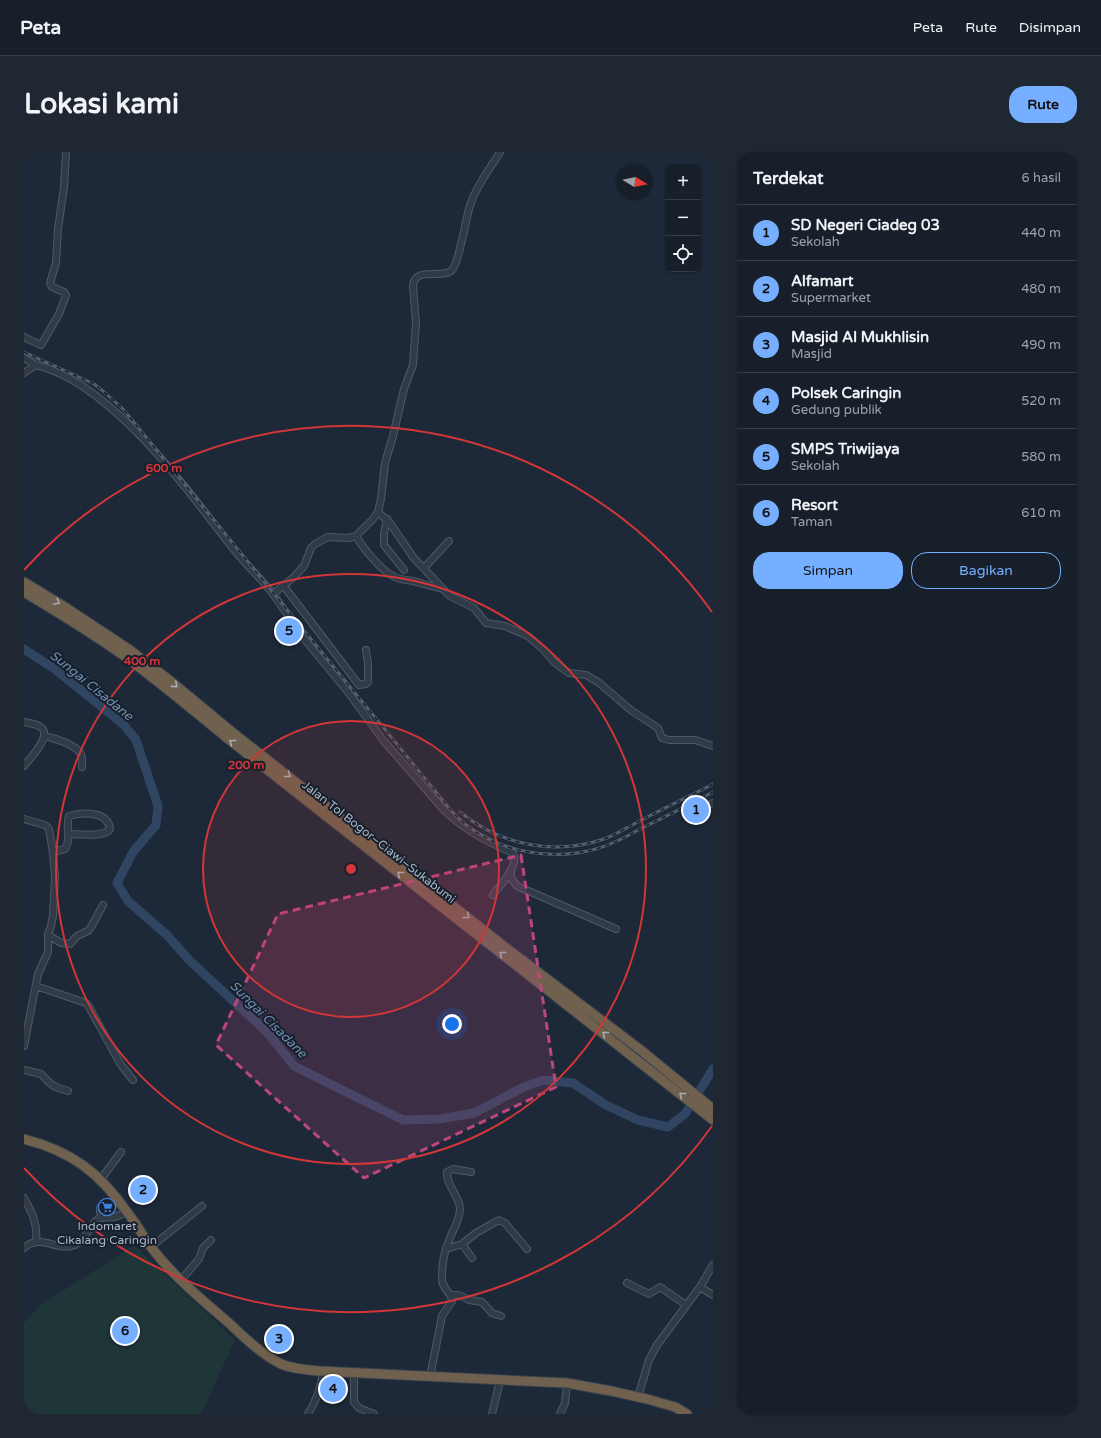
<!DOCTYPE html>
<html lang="id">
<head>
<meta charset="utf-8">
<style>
  body { margin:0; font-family:"Varela Round",sans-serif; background:#1f2732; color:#f1f3f6 }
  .controls { position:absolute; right:12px; top:12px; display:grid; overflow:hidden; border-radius:8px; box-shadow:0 1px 3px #0004 }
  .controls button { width:36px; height:36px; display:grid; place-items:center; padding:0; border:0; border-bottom:1px solid #353d47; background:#161f2a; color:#f1f3f6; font:20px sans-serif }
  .compass { position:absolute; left:593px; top:12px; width:36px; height:36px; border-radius:50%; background:#161f2a; box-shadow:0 1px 3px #0004; rotate:100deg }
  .you { position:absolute; left:428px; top:872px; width:14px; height:14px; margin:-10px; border:3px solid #fff; border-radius:50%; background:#1a73e8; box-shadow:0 0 0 6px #1a73e833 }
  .badge { display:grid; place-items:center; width:26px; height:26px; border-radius:50%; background:#76afff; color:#111; font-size:13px; font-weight:700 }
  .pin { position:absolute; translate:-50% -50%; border:2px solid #fff; box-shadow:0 1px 4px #0006 }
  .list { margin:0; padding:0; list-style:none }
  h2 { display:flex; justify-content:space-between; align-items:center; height:52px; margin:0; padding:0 16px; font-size:17px }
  h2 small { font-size:13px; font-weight:400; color:#9ea2a8 }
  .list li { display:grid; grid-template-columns:26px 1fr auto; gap:12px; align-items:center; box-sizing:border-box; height:56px; padding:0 16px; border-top:1px solid #353d47 }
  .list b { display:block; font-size:15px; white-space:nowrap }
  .list p { margin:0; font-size:13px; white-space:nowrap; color:#9ea2a8 }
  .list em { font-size:13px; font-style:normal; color:#9ea2a8 }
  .actions { display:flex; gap:8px; padding:12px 16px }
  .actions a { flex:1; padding:9px 0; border:1px solid #76afff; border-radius:16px; text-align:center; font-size:14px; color:#76afff }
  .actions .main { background:#76afff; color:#111 }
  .icon { flex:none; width:22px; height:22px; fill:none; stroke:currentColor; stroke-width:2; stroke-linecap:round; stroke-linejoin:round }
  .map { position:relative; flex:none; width:689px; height:1262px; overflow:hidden; border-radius:16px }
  header { display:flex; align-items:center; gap:24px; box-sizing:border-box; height:56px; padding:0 20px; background:#161f2a; border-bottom:1px solid #353d47 }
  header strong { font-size:19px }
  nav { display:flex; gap:22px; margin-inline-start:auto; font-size:14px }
  .intro { display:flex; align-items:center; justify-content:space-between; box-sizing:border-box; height:96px; padding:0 24px }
  h1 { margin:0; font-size:28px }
  .button { padding:10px 18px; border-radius:16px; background:#76afff; color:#111; font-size:14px; font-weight:700 }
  main { display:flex; gap:24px; padding:0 24px }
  aside { flex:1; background:#161f2a; border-radius:16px; box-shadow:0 1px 3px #0004 }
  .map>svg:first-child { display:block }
  .green { fill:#1f3639 }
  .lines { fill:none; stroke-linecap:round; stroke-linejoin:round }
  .river { stroke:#2f4561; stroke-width:9 }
  .minor-casing { stroke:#4e5966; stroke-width:8 }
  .highway-casing { stroke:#39434f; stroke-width:11 }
  .minor { stroke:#313b48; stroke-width:6 }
  .highway { stroke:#6f614d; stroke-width:9 }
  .rail-casing { stroke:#525f70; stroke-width:3 }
  .rail { stroke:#17202c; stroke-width:1.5; stroke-dasharray:4.5; stroke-linecap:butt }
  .oneway { stroke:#a4aeb9 }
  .marked { fill:#bb477b; fill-opacity:0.2; stroke:#bb477b; stroke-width:3; stroke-dasharray:8 5; stroke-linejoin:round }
  .ring { fill:none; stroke:#d23638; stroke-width:2 }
  .labels { text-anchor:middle; stroke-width:4; stroke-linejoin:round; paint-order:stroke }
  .street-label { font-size:12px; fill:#aab6c5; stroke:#17202c }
  .poi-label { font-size:12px; fill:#aab6c5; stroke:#17202c }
  .water-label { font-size:13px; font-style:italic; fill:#6f8eb1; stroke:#17202c }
  .centre { fill:#d23638; stroke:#17202c; stroke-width:2 }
  .ring-label { font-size:12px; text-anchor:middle; font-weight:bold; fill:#d23638; stroke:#17202c; stroke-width:4; stroke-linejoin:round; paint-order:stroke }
</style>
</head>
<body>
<header>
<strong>Peta</strong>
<nav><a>Peta</a><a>Rute</a><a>Disimpan</a></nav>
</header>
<div class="intro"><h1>Lokasi kami</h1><a class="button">Rute</a></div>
<main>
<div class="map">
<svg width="689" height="1262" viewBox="0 0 689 1262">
  <rect width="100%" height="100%" fill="#1d2938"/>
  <path class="green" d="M110,1093L211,1188L177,1262H0V1171L14,1155Z"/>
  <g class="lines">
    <path class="river" d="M0,497L32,518L100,573L112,588L134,654L132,673L109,700L93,731L104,749L144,784L165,808L243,880L270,914L379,968L416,967L450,961L500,935L520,928L549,931L582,953L614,968L644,975L661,962L689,917"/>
    <defs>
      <path id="minor" d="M0,185L17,193L35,162L42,143L40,140L28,135L26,131L32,111L34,77L40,35L42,0
        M0,206L12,213
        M0,221L12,213C86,230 162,336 207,394C220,411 236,425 249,442L270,425L280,414L287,396L291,392L304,385L324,386L332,384L349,367L354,360L357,347L361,311L369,284L380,237L389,213L392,171L389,134C391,113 419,128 428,118C433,112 435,100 437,92C441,79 442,64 447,51C453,32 466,17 476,0
        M354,360L366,371L389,405L421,439L426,444L450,456L462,471L481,474L504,484L520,498L530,510L545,521L562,523L574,530L608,559L634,576L638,586L645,588H671L689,594
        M363,367L360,381V393L380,418
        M332,384C339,396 358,420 371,425C377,428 385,428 393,430C401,432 408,435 417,436
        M400,416L425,389
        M259,433L335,533L342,532L344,530V512L342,498
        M249,442L282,489L324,540L359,588L420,658C440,678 464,690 489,701C496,713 476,733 469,743
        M0,570C5,571 14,572 18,576C27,586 6,606 0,614
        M20,584C30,586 51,592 57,602C59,606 58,611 58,615
        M673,658L689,651
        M0,667L21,673L25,677L29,700L31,725L29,764L27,774L24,782V800L14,822L0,894
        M29,700L41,697C48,687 41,675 45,664C59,660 84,659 86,677C80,686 55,682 45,682
        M487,718V726L493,734L592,777
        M24,783L37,791L46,792L53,784L64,779L67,775L79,753
        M12,834L62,851L64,853L97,913L109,928
        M0,918L17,922C27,933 29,935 44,939
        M77,1027L97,1000
        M0,1046C8,1060 14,1073 12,1089
        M76,1056V1060L80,1065
        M438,1092L448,1106
        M127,1095L178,1054
        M0,1096C17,1081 33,1100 51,1093C62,1088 66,1073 75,1066L91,1065L103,1060
        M422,1097L438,1092L452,1081L475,1068L481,1071L503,1097
        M157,1128L175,1107L179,1096L187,1088
        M603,1131L625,1142L636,1135L662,1153
        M676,1135L689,1143
        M427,1143H435L445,1148L458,1150L468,1161L477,1164
        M330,1221V1250L335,1256L350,1262
        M406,1225L418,1164L428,1149C427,1139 417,1137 418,1125C418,1113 420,1100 425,1089C428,1079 436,1068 436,1057C436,1044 422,1034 423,1020L429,1017L447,1020
        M614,1245L625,1208L633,1193L676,1135L689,1113
        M284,1262C293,1248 297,1236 299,1220
        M468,1262L476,1229
        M536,1262L541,1251L543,1231"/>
      <path id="highway" d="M0,430L41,455L106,498L144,527L208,580L481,795L618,899L689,957
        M0,440C35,461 70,482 103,506C137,531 170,559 203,586L689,968
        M0,987C47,999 75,1020 103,1060C112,1071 119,1084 127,1095C148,1123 178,1148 205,1171C221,1186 237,1202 257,1212C269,1217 283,1218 296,1219L543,1231L587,1239L623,1247L651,1255L663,1262"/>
    </defs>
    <use href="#minor" class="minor-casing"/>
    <use href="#highway" class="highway-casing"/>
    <use href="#minor" class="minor"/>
    <use href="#highway" class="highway"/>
    <defs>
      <path id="rail" d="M0,200L70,232L79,239L99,257L421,651C427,659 434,666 442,673C479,701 528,709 572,697C587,693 602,685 616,677C640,665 665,653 689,640
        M436,660C476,693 530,704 580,687C591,683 602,676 612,671C638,657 664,645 689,632"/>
    </defs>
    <use href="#rail" class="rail-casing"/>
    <use href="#rail" class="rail"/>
  </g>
  <defs><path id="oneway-chevron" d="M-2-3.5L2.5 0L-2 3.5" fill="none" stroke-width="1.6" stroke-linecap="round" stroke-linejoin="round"/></defs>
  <g class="oneway">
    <use href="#oneway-chevron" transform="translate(33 450) rotate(31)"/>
    <use href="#oneway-chevron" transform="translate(151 533) rotate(40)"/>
    <use href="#oneway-chevron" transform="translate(208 590) rotate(-142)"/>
    <use href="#oneway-chevron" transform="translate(264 623) rotate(38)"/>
    <use href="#oneway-chevron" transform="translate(376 722) rotate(-142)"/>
    <use href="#oneway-chevron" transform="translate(443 764) rotate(39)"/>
    <use href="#oneway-chevron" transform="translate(478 802) rotate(-142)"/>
    <use href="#oneway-chevron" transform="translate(581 882) rotate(-142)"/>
    <use href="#oneway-chevron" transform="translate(658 943) rotate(-142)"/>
  </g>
  <path class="marked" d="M497,703L532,935L340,1026L192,893L254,762Z"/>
  <circle cx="327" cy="717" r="148" fill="#d23638" fill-opacity=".12"/>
  <g class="ring">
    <circle cx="327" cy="717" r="148"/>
    <circle cx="327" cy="717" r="295"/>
    <path d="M688 974A443 443 0 0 1 0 1016M0 418A443 443 0 0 1 688 460"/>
  </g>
  <defs>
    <symbol id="supermarket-ring" viewBox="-11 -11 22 22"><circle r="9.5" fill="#17202c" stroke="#3f7fe0" stroke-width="1.5"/><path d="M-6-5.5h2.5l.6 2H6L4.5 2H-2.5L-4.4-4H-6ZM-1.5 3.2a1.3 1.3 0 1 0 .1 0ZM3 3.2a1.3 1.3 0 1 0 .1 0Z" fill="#3f7fe0"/></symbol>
  </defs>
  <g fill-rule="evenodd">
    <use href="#supermarket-ring" x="73" y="1045" width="20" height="20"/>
  </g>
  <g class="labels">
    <g class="street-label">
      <text transform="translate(355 690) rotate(38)" y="4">Jalan Tol Bogor–Ciawi–Sukabumi</text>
    </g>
    <g class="poi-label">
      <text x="83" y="1078">Indomaret<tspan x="83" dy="14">Cikalang Caringin</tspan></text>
    </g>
    <g class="water-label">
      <text transform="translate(68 533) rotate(39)" y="5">Sungai Cisadane</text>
      <text transform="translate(245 867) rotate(45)" y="5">Sungai Cisadane</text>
    </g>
  </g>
  <circle cx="327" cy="717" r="6" class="centre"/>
  <g class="ring-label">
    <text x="140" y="320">600 m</text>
    <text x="118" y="513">400 m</text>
    <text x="222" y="617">200 m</text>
  </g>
</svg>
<div class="controls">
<button>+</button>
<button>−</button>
<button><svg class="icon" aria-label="locate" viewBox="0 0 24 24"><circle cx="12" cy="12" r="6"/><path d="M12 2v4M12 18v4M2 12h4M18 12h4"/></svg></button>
</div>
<svg class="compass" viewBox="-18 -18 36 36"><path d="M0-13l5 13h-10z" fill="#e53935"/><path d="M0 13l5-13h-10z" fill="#9ea2a8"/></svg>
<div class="you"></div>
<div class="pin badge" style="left:672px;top:658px">1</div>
<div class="pin badge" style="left:119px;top:1038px">2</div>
<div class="pin badge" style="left:255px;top:1187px">3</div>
<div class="pin badge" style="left:309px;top:1237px">4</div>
<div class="pin badge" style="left:265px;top:479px">5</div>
<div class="pin badge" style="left:101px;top:1179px">6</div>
</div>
<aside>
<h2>Terdekat<small>6 hasil</small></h2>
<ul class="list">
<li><span class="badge">1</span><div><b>SD Negeri Ciadeg 03</b><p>Sekolah</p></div><em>440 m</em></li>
<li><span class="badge">2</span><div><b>Alfamart</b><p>Supermarket</p></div><em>480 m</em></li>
<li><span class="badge">3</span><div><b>Masjid Al Mukhlisin</b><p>Masjid</p></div><em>490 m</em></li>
<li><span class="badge">4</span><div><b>Polsek Caringin</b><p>Gedung publik</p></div><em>520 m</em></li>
<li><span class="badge">5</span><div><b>SMPS Triwijaya</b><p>Sekolah</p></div><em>580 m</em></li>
<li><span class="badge">6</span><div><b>Resort</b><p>Taman</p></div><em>610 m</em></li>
</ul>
<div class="actions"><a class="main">Simpan</a><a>Bagikan</a></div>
</aside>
</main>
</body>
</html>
